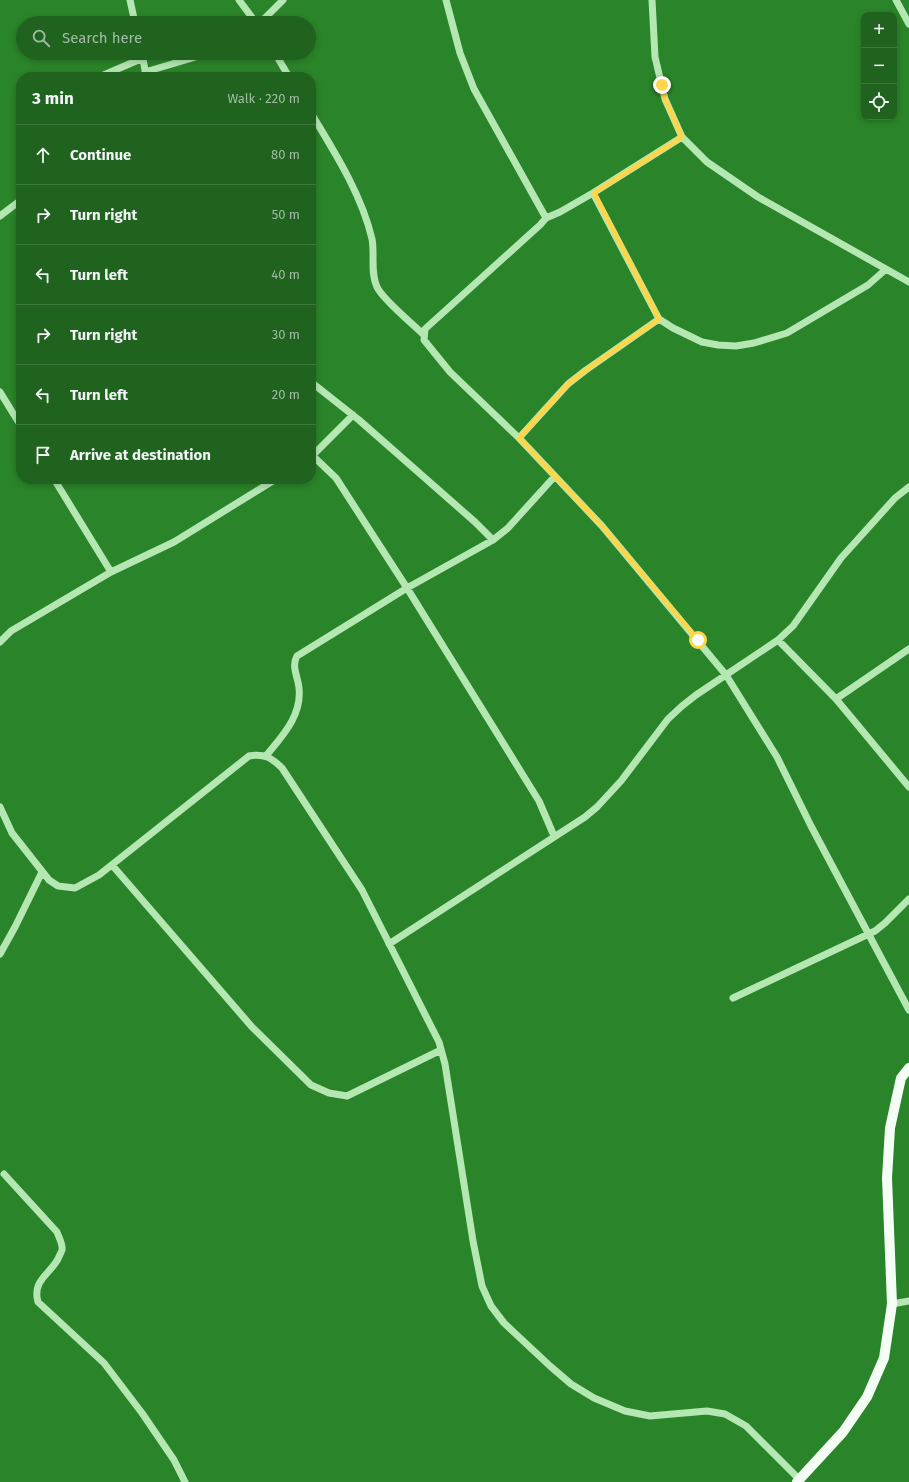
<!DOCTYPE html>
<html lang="en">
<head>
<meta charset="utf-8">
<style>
  body { margin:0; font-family:"Fira Sans",sans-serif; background:#286928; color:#f1f3f6 }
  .controls { position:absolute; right:12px; top:12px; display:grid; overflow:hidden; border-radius:8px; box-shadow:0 2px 6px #0003 }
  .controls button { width:36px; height:36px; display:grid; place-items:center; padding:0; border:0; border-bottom:1px solid #3d773d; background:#20631f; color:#f1f3f6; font:20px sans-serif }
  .stop { position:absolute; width:12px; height:12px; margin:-9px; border:3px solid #ffd54a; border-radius:50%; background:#fff }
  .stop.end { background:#ffd54a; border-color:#fff; box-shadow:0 1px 4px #0008 }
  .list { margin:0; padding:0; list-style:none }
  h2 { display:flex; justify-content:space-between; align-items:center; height:52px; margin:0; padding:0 16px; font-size:17px }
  h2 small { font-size:13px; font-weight:400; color:#a2bca4 }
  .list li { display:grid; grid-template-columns:26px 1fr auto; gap:12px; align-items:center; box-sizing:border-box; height:60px; padding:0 16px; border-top:1px solid #3d773d }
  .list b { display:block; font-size:15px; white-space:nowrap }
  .list em { font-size:13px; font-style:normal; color:#a2bca4 }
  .icon { flex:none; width:22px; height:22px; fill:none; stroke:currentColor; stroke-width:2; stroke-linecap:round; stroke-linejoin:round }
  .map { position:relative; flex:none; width:909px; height:1482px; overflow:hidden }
  .search { position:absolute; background:#20631f; box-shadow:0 2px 6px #0003; left:16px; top:16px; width:300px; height:44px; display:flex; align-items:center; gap:10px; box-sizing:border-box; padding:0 14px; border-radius:22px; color:#a2bca4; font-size:15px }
  .panel { position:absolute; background:#20631f; box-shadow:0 2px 6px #0003; left:16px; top:72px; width:300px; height:412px; border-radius:16px }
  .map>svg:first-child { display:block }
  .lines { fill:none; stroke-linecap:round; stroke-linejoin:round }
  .minor { stroke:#b5e7b3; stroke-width:7 }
  .major { stroke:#f4fef5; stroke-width:10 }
  .route { stroke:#ffd54a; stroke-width:5 }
</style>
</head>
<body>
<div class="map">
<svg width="909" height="1482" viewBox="0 0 909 1482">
  <rect width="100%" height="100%" fill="#2a8429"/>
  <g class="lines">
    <path class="minor" d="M130,0L135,23
      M239,0L256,23
      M446,0L460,53L474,89L546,218
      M652,0L655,57L665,99L682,137L707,162L758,197L909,282
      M896,0L909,24
      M260,23L283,0
      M142,53L146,76
      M275,53L289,77
      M145,72L209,53
      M99,77L143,58
      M311,113C334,151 362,195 372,239C375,255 370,272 377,287C383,300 413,324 424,335
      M682,137L593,193L560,212L546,218L540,225L425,329L424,340L450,372L519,438L602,526L726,675L777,757L811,826L909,1010
      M593,193L659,319L673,328L702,342L718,345L736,346L754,343L787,333L868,285L885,270
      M0,216L21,200
      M311,382L359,420L475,522L493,540
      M0,392L21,426
      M519,438L568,384L586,370L659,319
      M313,456L336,478L407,588L539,801L554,836
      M311,457L353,415
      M54,479L111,572
      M778,640L836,699L909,787
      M0,642L11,631L111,572L174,542L276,479
      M836,699L909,649
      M266,756C282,736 302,716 299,688C298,677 291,666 297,656L407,588L493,540L508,528L555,476
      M0,807L12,833L49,880L58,886L75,888L99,875L249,756C264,753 272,758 282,768L362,890L439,1042L445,1064L473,1241L482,1286L491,1306L504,1323L550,1366L571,1384L594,1398L625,1411L650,1416L707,1411L725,1414L746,1426L799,1479
      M112,865L252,1027L311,1085L329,1093L347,1096L441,1050
      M389,944L585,817L597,807L621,781L668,719L682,706L696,695L778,640L793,626L841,558L895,498L909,487
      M0,954L15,927L42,872
      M733,998L875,931L885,923L909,899
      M4,1174L57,1232C59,1238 63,1244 62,1250C61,1253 59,1256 58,1259C49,1275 32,1281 38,1302L104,1363L142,1413L174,1460L185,1482
      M892,1304L909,1301"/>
    <path class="major" d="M797,1482L843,1432L867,1397L884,1358L892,1304L887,1178L890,1128L901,1078L909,1068"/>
  </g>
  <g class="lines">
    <path class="route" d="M662,85L665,99L682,137L594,193L659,319L586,370L568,384L519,438L602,526L698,640"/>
  </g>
</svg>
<div class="controls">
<button>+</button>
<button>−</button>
<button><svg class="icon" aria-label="locate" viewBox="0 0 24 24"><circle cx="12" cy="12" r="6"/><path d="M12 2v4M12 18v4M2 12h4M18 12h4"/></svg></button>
</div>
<div class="stop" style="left:698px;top:640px"></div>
<div class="stop end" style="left:662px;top:85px"></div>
<div class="search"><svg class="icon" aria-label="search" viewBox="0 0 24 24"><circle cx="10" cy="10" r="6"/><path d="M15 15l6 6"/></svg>Search here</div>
<section class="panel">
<h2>3 min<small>Walk · 220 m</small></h2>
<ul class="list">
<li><svg class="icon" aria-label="ahead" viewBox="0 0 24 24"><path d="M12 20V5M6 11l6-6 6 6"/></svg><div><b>Continue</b></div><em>80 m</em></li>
<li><svg class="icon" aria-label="right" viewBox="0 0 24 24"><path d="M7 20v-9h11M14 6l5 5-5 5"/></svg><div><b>Turn right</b></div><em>50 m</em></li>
<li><svg class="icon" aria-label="left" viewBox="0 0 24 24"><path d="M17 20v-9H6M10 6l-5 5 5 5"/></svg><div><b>Turn left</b></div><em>40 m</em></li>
<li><svg class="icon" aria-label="right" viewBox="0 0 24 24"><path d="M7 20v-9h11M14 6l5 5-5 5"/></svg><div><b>Turn right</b></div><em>30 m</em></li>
<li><svg class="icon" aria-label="left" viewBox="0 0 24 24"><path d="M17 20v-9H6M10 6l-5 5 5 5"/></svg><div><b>Turn left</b></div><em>20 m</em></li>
<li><svg class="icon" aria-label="arrive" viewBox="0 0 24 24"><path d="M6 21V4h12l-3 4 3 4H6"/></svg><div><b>Arrive at destination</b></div></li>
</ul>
</section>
</div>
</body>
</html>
